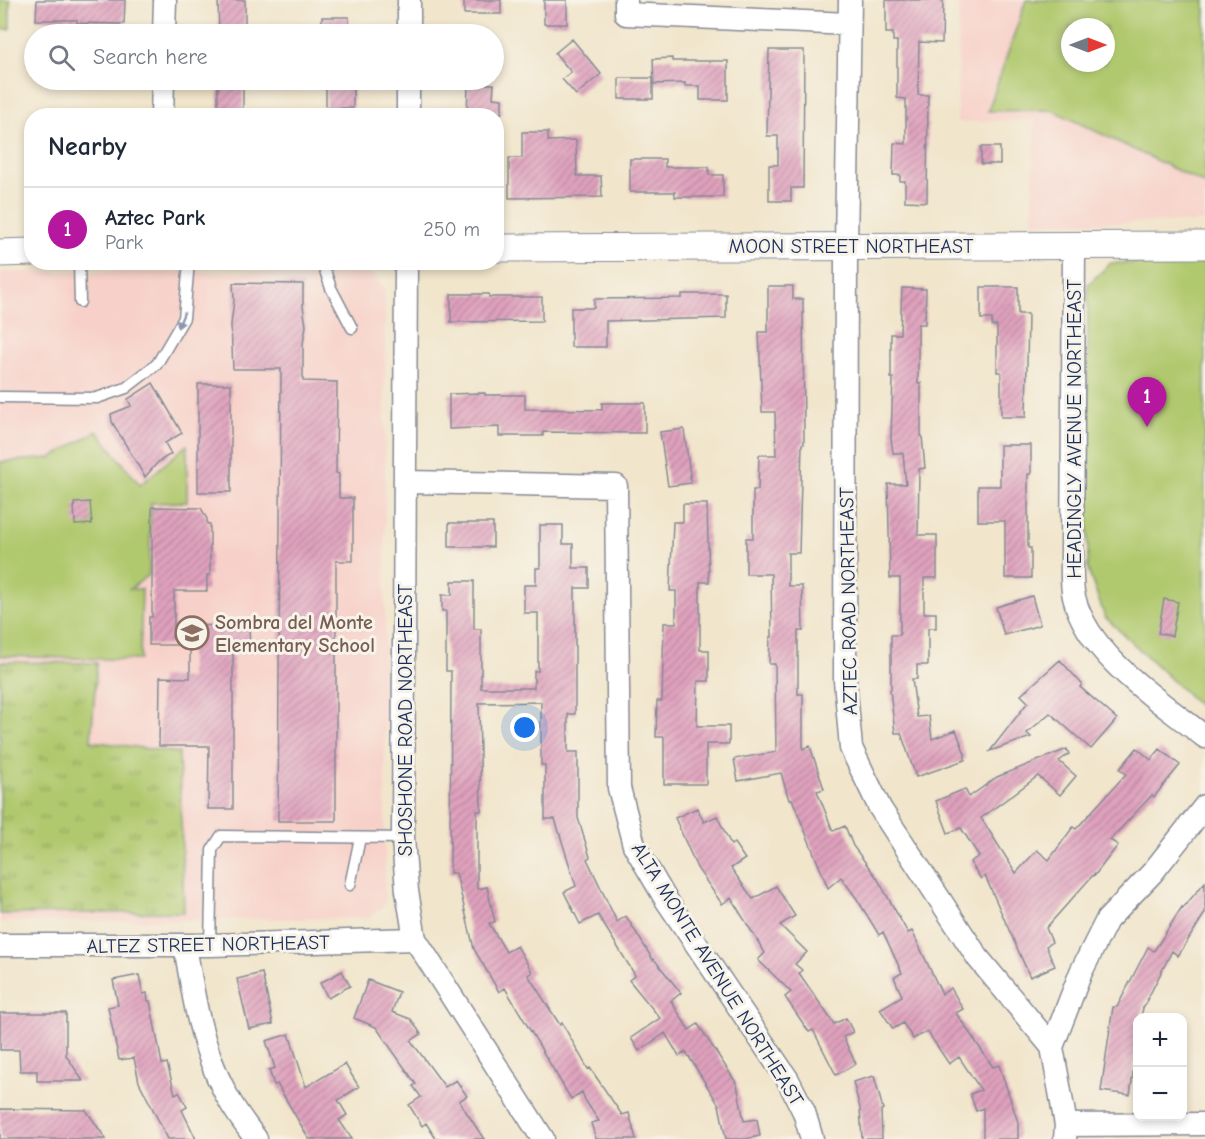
<!DOCTYPE html>
<html lang="en">
<head>
<meta charset="utf-8">
<style>
  body { margin:0; font-family:"Comic Neue",sans-serif; background:#f2f2f3; color:#1f2937 }
  .controls { position:absolute; right:18px; bottom:18px; display:grid; overflow:hidden; border-radius:12px; box-shadow:0 3px 9px #0003 }
  .controls button { width:54px; height:54px; display:grid; place-items:center; padding:0; border:0; border-bottom:2px solid #e0e1e3; background:#fff; color:#1f2937; font:30px sans-serif }
  .compass { position:absolute; left:1061px; top:18px; width:54px; height:54px; border-radius:50%; background:#fff; box-shadow:0 3px 9px #0003; rotate:90deg }
  .you { position:absolute; left:525px; top:728px; width:21px; height:21px; margin:-15px; border:4px solid #fff; border-radius:50%; background:#1a73e8; box-shadow:0 0 0 9px #1a73e833 }
  .badge { display:grid; place-items:center; width:39px; height:39px; border-radius:50%; background:#b5179e; color:#fff; font-size:20px; font-weight:700 }
  .pin { position:absolute; translate:-50% -50px; filter:drop-shadow(0 2px 3px #0008) }
  .pin::after { content:''; position:absolute; top:32px; width:21px; height:18px; background:inherit; clip-path:polygon(0 0,100% 0,50% 100%) }
  .list { margin:0; padding:0; list-style:none }
  h2 { display:flex; justify-content:space-between; align-items:center; height:78px; margin:0; padding:0 24px; font-size:26px }
  h2 small { font-size:20px; font-weight:400; color:#747a83 }
  .list li { display:grid; grid-template-columns:39px 1fr auto; gap:18px; align-items:center; box-sizing:border-box; height:84px; padding:0 24px; border-top:2px solid #e0e1e3 }
  .list b { display:block; font-size:22px; white-space:nowrap }
  .list p { margin:0; font-size:20px; white-space:nowrap; color:#747a83 }
  .list em { font-size:20px; font-style:normal; color:#747a83 }
  .icon { flex:none; width:33px; height:33px; fill:none; stroke:currentColor; stroke-width:2; stroke-linecap:round; stroke-linejoin:round }
  .map { position:relative; flex:none; width:1205px; height:1139px; overflow:hidden }
  .search { position:absolute; background:#fff; box-shadow:0 3px 9px #0003; left:24px; top:24px; width:480px; height:66px; display:flex; align-items:center; gap:15px; box-sizing:border-box; padding:0 21px; border-radius:33px; color:#747a83; font-size:22px }
  .panel { position:absolute; background:#fff; box-shadow:0 3px 9px #0003; left:24px; top:108px; width:480px; height:162px; border-radius:24px }
  .map>svg:first-child { display:block }
  .built { fill:#f7d1c9; fill-rule:evenodd }
  .grass { fill:url(#grass-tufts); stroke:#667c66; stroke-width:1.5 }
  .park { fill:#b1c96e; stroke:#667c66; stroke-width:1.5; fill-rule:evenodd }
  .building { fill:url(#building-hatch) }
  .lines { fill:none; stroke-linecap:round; stroke-linejoin:round }
  .service-casing { stroke:#868a94; stroke-width:13 }
  .minor-casing { stroke:#868a94; stroke-width:25 }
  .tertiary-casing { stroke:#868a94; stroke-width:29 }
  .service { stroke:#fff; stroke-width:10 }
  .minor { stroke:#fff; stroke-width:22 }
  .tertiary { stroke:#fff; stroke-width:27 }
  .oneway { fill:#8d97ae }
  .labels { text-anchor:middle; stroke-width:6; stroke-linejoin:round; paint-order:stroke }
  .street-label { font-size:20px; fill:#1b2f5e; stroke:#f7f3e8 }
  .education-label { font-size:20px; font-weight:bold; fill:#785e54; stroke:#f7f3e8; text-anchor:start }
</style>
</head>
<body>
<div class="map">
<svg width="1205" height="1139" viewBox="0 0 1205 1139">
  <defs>
    <pattern id="grass-tufts" width="24" height="20" patternUnits="userSpaceOnUse" patternTransform="scale(1.5)"><rect width="24" height="20" fill="#b1c96e"/><path d="M3 7l-1-3M5 7V3M7 7l1-3M15 17l-1-3M17 17v-4M19 17l1-3" fill="none" stroke="#8fa45e"/></pattern>
    <pattern id="building-hatch" width="6" height="6" patternUnits="userSpaceOnUse" patternTransform="scale(1.5)"><rect width="6" height="6" fill="#e0a2bd"/><path d="M-1 1l2-2M0 6l6-6M5 7l2-2" fill="none" stroke="#b5849d"/></pattern>
  </defs>
  <rect width="100%" height="100%" fill="#f7f3e8"/>
  <filter id="ink" filterUnits="userSpaceOnUse"><feTurbulence type="fractalNoise" baseFrequency=".0167" numOctaves="2"/><feDisplacementMap in="SourceGraphic" scale="12" xChannelSelector="R" yChannelSelector="G"/><feConvolveMatrix kernelMatrix="1 2 1 2 8 2 1 2 1" color-interpolation-filters="sRGB"/></filter>
  <filter id="wash" filterUnits="userSpaceOnUse"><feTurbulence type="fractalNoise" baseFrequency=".008" numOctaves="4" result="noise"/><feDisplacementMap in="SourceGraphic" scale="24" xChannelSelector="R" yChannelSelector="G"/><feGaussianBlur stdDeviation="1.35" result="paint"/><feColorMatrix in="noise" values="0 0 0 0 0 0 0 0 0 0 0 0 0 0 0 0 0 1.4 0 .05"/><feComposite in="paint" operator="in"/></filter>
  <g filter="url(#wash)">
    <rect width="100%" height="100%" fill="#f1e5cb"/>
    <path class="built" d="M959,0H1205V222L1032,223L1035,120L957,122ZM1070,27H1106V63H1070Z
      M0,272H372L385,290V904L370,918L0,922Z"/>
    <path class="grass" d="M0,662L97,663L91,741L179,753L184,912L0,914Z"/>
    <path class="park" d="M0,0H10V29H0Z
      M1026,0H1205V184L1052,110L988,111ZM1070,27H1106V63H1070Z
      M1205,262V711L1105,617L1088,570V284L1111,263Z
      M97,431L140,485L187,445V502L151,503L149,575L130,589H142L140,660L0,656V462L51,458Z"/>
    <g id="blocks">
      <path class="building" d="M37,0H125L124,24L77,23V20H36Z
        M218,0H245V34H219Z
        M464,0H501V14H464Z
        M544,0H567V24H544Z
        M886,0H943L942,43L919,42L918,95H928L927,202L905,201V181H900V175H893L894,143L906,144V99L897,98V41H893V33H886Z
        M322,17H349V34H322Z
        M572,39L601,74L576,95L562,79L571,72L555,53Z
        M769,50H804L803,188H791V201H769V165H778V136H767Z
        M672,58V61H728V100H700V86H685V83L654,84L653,59Z
        M619,78H653V99H619Z
        M218,80H243V109H218Z
        M326,80H353V108H326Z
        M468,84H494L493,98L502,99V113L494,112L493,116H467Z
        M522,132H548V141L576,140L577,176H601L602,197L509,198V158H522Z
        M981,147H1000V164H981Z
        M630,159H665V167H709V175H723V197H675V192H630Z
        M233,283L303,284V306L306,326L303,344V381L337,382L336,473L339,474V498H353V561H336V821H278L281,369H233L231,325L234,300Z
        M768,286H793V299H803L804,444H802L799,553H788V586H802L803,631H798V694H803V749L810,746L824,789L817,791L833,831L845,826L853,846L877,878L908,933L912,931L942,994L951,988L963,1009L956,1013L993,1067L999,1065L1018,1122V1139H983V1108L976,1111L970,1094L981,1090L959,1057L949,1064L927,1031L913,1039L903,1023L893,1029L880,1009L902,996L894,977L902,973L883,932L879,935L857,899L841,877L828,888L792,799L789,800L781,773L738,781L734,759L776,752L775,664H769L770,637H772L771,574H746V538H753V490H758L759,455H776L775,412H762L759,332H768Z
        M981,287H1018V314H1028L1026,417H1001V372H997V326H992V319H981Z
        M902,288L926,289L925,324H918V383H921V436H922L925,468L919,469L918,535H937V578H924V613H936V628H928V665H917V679H912L917,717L929,716L932,739L956,730L965,754V760L916,777L901,733H895L890,690L891,689V635H900V578H890L888,484H906L903,453H893L891,438L893,378H891V334H900Z
        M451,294H489V297H542V321L451,322Z
        M682,294H726V318L606,321V347H571V308H594V299L682,298Z
        M153,383L182,433L165,443L171,454L158,462L145,477L112,422L111,414L131,406L128,399Z
        M198,384H231V492H198Z
        M485,393V395H525V409L602,410V403H645V433L543,432V436H499V427L449,429V394Z
        M684,429L691,483L668,486L660,432Z
        M1000,445H1031V474H1028V548H1031V578H1005V521H978V486H1000Z
        M90,502L92,524L75,525L74,503Z
        M683,504H707L709,582H700V650H709V681H698L697,726H729V744H706V784H664V737H656L657,701H662L664,623H676V591H670L673,522H683Z
        M152,507L201,508L207,519V524H210V575H207V591H174V626L249,625L250,652L233,653V809H208L209,746H159L160,677L190,678V645H149V617H152Z
        M449,523H493V547H449Z
        M540,525H563V544H573V568H589V588H575V714H568V752H578V818L590,857L587,859L617,922L626,916L653,960L654,959L681,993L671,1001L689,1030L698,1024L737,1084L744,1121L757,1119L760,1136L745,1139H726L719,1105L686,1052L679,1056L665,1033L639,1051L631,1038L660,1018L629,980L635,975L598,915L580,924L564,892L576,886L555,819H545V765H541V702L479,703L481,811H477V889L487,887L495,922L489,923L506,952L517,946L532,972L528,975L560,1025L562,1023L588,1069L590,1068L622,1115L629,1113L636,1139H596L591,1123L599,1121L585,1100L582,1092L571,1099L505,988L499,992L474,949L456,873H450L451,671H446V611H442V595H452V581H474V629H481V688H534V671H538V613H524V585H536V568H540Z
        M1032,596L1040,625L1004,635L996,607Z
        M1164,599L1178,602L1172,636L1158,633Z
        M1060,660L1082,684L1080,687L1117,719L1091,749L1050,713L1027,733L1031,737L990,751L1028,702L1021,695Z
        M1137,748L1151,760L1160,749L1180,765L1154,797L1152,795L1110,840L1118,845L1095,875L1094,874L1046,928L1052,942L1046,946L1055,966L1030,977L985,876L981,879L970,862L979,856L961,828L948,833L936,801L965,789L969,797L997,777L1067,749L1069,754L1059,761L1076,776L1060,795L1038,776L981,818L1016,873L1037,850L1049,860L1073,827L1076,829L1126,774L1120,769Z
        M697,808L704,822L717,816L731,845L734,843L745,859L731,868L753,899L776,886L795,916L780,925L807,952L795,964L802,970L799,973L834,1024L846,1018L853,1032L843,1037L856,1064L836,1075L813,1030L809,1032L785,997L791,992L758,960L765,953L731,898L722,904L697,868L675,818Z
        M1205,882V913L1178,956L1172,951L1143,1008L1141,1017H1137V1045L1130,1095L1101,1091L1113,1007H1117L1148,947L1154,951L1182,907L1183,908Z
        M342,971L350,986L328,998L320,983Z
        M262,973L273,1024L249,1029L237,979Z
        M139,975L143,994L147,993L148,1001H150L162,1064L167,1063L175,1094L179,1092L187,1107L182,1110L196,1139H168L139,1082L134,1058L119,1060L108,1007L118,1005L113,980Z
        M368,980L399,992L392,1012L411,1019L421,1034L411,1041L445,1087L456,1080L467,1096L459,1101L484,1139H436L426,1123L422,1126L409,1105L421,1097L413,1086L416,1084L376,1027L354,1018Z
        M0,1013H66V1055L83,1081H37V1071H20L19,1050H0Z
        M289,1034L306,1087L345,1064L359,1087L338,1100L347,1115L339,1120L352,1139H309L277,1084L274,1085L269,1070L275,1068L266,1041Z
        M874,1076L883,1109L881,1110L882,1139H862L860,1108L853,1082Z
        M0,1109L86,1110L106,1139H0Z"/>
    </g>
  </g>
  <g filter="url(#ink)">
    <use href="#blocks" fill-opacity="0" stroke="#868a94" stroke-width="1.5"/>
    <g class="lines">
      <defs>
        <path id="service" d="M79,262L80,302
          M322,262L331,288L352,328
          M0,397L97,398L126,388L157,364L184,318L189,262
          M350,885L360,838
          M210,945L212,850L221,836L403,838"/>
        <path id="minor" d="M626,0V14L849,24
          M850,0L846,246L845,680L851,748L880,808L978,958L1052,1047L1066,1125L1065,1139
          M164,34L165,0
          M409,34V0
          M162,116L163,80
          M408,116V80
          M1074,246L1072,560C1072,572 1071,585 1074,597C1088,656 1160,701 1205,737
          M406,262L403,838L407,891L415,939L543,1139
          M406,482L616,486L619,788L634,845L665,898L788,1080L804,1112L812,1139
          M0,945H210L415,939
          M185,945C193,995 201,1047 225,1092C233,1109 245,1124 256,1139
          M1052,1047L1081,972L1107,920L1152,873L1205,806
          M1066,1125L1205,1124"/>
        <path id="tertiary" d="M496,248L1205,245
          M0,253L32,252"/>
      </defs>
      <use href="#service" class="service-casing"/>
      <use href="#minor" class="minor-casing"/>
      <use href="#tertiary" class="tertiary-casing"/>
      <use href="#service" class="service"/>
      <use href="#minor" class="minor"/>
      <use href="#tertiary" class="tertiary"/>
    </g>
    <defs><path id="oneway-solid" d="M-6-.8H1V-3.2L6.5 0L1 3.2V.8H-6Z" transform="scale(1.5)"/></defs>
    <use class="oneway" href="#oneway-solid" transform="translate(181 320) rotate(112)"/>
  </g>
  <defs>
    <symbol id="school-ring" viewBox="-11 -11 22 22"><circle r="9.5" fill="#f7f3e8" stroke="#8d6e63" stroke-width="1.5"/><path d="M0-5L7-2L0 1L-7-2ZM-4 1L0 2.5L4 1V4Q0 6-4 4Z" fill="#8d6e63"/></symbol>
  </defs>
  <g fill-rule="evenodd">
    <use href="#school-ring" x="173" y="614" width="38" height="38"/>
  </g>
  <g class="labels">
    <g class="street-label">
      <text x="851" y="253">MOON STREET NORTHEAST</text>
      <text transform="translate(1074 429) rotate(-90)" y="7">HEADINGLY AVENUE NORTHEAST</text>
      <text transform="translate(848 601) rotate(-91)" y="7">AZTEC ROAD NORTHEAST</text>
      <text transform="translate(405 720) rotate(-90)" y="7">SHOSHONE ROAD NORTHEAST</text>
      <text transform="translate(208 944) rotate(-1)" y="7">ALTEZ STREET NORTHEAST</text>
      <text transform="translate(718 974) rotate(58)" y="7">ALTA MONTE AVENUE NORTHEAST</text>
    </g>
    <g class="education-label">
      <text x="215" y="629">Sombra del Monte<tspan x="215" dy="23">Elementary School</tspan></text>
    </g>
  </g>
</svg>
<div class="controls">
<button>+</button>
<button>−</button>
</div>
<svg class="compass" viewBox="-18 -18 36 36"><path d="M0-13l5 13h-10z" fill="#e53935"/><path d="M0 13l5-13h-10z" fill="#747a83"/></svg>
<div class="you"></div>
<div class="pin badge" style="left:1147px;top:427px">1</div>
<div class="search"><svg class="icon" aria-label="search" viewBox="0 0 24 24"><circle cx="10" cy="10" r="6"/><path d="M15 15l6 6"/></svg>Search here</div>
<section class="panel">
<h2>Nearby<small></small></h2>
<ul class="list">
<li><span class="badge">1</span><div><b>Aztec Park</b><p>Park</p></div><em>250 m</em></li>
</ul>
</section>
</div>
</body>
</html>
